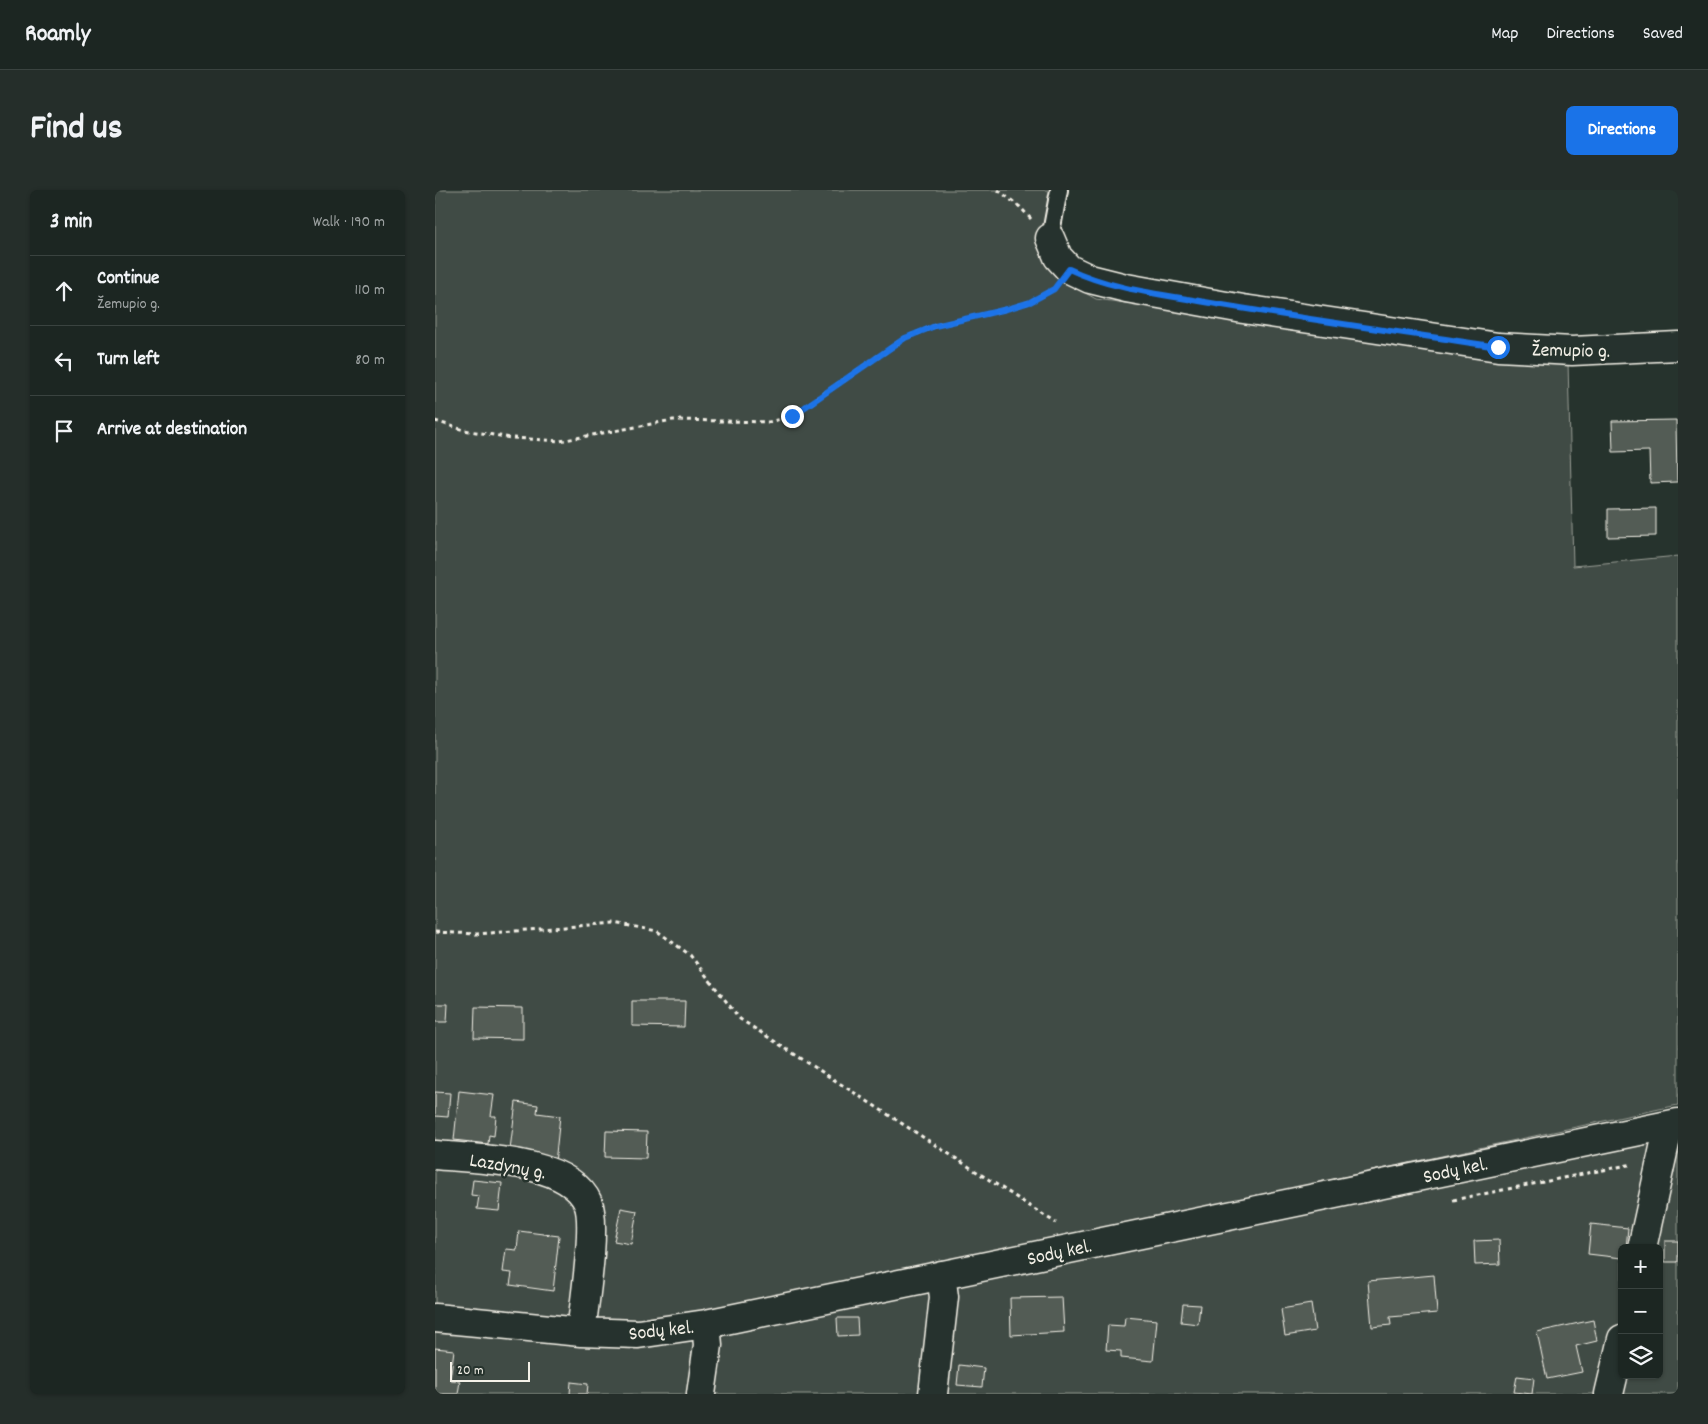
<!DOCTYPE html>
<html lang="en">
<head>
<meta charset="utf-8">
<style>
  body { margin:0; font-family:Dekko,sans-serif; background:#252e2a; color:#f1f3f6 }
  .controls { position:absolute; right:15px; bottom:15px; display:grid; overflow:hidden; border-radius:8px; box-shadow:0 1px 4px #0004 }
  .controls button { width:45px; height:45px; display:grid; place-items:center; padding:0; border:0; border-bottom:1px solid #3a4340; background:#1c2622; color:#f1f3f6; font:25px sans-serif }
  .scale { position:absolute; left:15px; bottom:12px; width:80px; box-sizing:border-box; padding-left:5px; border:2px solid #f4f1e8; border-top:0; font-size:14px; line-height:18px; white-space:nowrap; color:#f4f1e8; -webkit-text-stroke:4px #26332d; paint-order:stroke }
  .stop { position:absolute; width:15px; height:15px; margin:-11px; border:4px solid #1a73e8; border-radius:50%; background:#fff }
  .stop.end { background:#1a73e8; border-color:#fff; box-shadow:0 1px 5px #0008 }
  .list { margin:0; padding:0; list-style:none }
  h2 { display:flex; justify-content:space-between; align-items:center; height:65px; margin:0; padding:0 20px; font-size:21px }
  h2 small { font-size:16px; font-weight:400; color:#a0a5a5 }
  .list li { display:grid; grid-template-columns:32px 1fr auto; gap:15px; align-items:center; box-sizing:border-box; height:70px; padding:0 20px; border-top:1px solid #3a4340 }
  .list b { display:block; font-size:19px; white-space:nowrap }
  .list p { margin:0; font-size:16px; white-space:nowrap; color:#a0a5a5 }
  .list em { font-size:16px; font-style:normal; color:#a0a5a5 }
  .icon { flex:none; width:28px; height:28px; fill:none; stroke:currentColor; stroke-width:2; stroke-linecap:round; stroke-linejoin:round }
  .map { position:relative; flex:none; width:1243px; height:1204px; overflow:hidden; border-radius:8px }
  header { display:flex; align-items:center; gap:30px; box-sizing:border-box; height:70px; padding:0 25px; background:#1c2622; border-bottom:1px solid #3a4340 }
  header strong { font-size:24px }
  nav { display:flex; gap:28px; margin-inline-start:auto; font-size:18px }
  .intro { display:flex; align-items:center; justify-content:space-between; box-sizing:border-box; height:120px; padding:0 30px }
  h1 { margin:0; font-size:35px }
  .button { padding:12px 22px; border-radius:8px; background:#1a73e8; color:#fff; font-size:18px; font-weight:700 }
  main { display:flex; gap:30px; padding:0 30px }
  aside { flex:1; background:#1c2622; border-radius:8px; box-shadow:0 1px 4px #0004 }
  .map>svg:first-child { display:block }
  .green { fill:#414b45; stroke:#9a9e96; fill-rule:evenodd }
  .building { fill:#525c55; stroke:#f4f1e8 }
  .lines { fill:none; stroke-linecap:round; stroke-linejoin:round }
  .lane-casing { stroke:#f4f1e8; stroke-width:20 }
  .street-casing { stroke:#f4f1e8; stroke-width:31 }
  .path { stroke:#f4f1e8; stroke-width:3; stroke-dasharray:4 4; stroke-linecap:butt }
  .lane { stroke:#26332d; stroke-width:16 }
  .street { stroke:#26332d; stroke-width:28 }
  .route { stroke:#1a73e8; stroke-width:6 }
  .labels { text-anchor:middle; stroke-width:5; stroke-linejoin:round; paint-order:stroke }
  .street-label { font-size:20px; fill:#f4f1e8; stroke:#26332d }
</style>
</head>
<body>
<header>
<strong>Roamly</strong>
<nav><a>Map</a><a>Directions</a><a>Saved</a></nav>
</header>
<div class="intro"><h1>Find us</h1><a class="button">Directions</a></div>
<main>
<aside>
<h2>3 min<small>Walk · 190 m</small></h2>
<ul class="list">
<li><svg class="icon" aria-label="ahead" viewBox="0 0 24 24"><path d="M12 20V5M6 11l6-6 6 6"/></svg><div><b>Continue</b><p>Žemupio g.</p></div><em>110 m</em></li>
<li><svg class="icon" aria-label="left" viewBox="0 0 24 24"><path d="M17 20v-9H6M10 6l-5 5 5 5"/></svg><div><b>Turn left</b></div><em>80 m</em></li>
<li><svg class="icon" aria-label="arrive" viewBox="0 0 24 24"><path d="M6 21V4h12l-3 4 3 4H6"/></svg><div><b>Arrive at destination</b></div></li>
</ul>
</aside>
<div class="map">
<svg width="1243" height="1204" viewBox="0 0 1243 1204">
  <rect width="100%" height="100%" fill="#26332d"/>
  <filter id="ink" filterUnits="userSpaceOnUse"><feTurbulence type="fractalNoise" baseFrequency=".02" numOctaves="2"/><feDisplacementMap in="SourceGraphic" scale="10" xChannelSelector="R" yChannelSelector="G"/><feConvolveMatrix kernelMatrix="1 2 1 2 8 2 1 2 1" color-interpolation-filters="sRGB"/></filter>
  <g filter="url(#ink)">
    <path class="green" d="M0,0H616L604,57L620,86L661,109L1133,172L1138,376L1243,366V915L691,1034L1243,945V1204H0ZM1187,1058H1224V1185H1187Z"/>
    <path class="building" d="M1241,230L1242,292L1215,293L1214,261L1178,262L1177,231Z
      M1221,318V346L1173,347V319Z
      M197,811H250L249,837L197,836Z
      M0,814H13L12,832H0Z
      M40,817L88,818V849L39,848Z
      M24,901L59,905L56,926H61L59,946L54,945L53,954L19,950Z
      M0,902L15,903L13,927L0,926Z
      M81,912L103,915L102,923L125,926L120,973L74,967Z
      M171,941L212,942L211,968L170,967Z
      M38,990L67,993L64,1021L42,1019L44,1006L36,1005Z
      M186,1018L202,1021L196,1054L179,1051Z
      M1156,1034L1193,1038L1191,1058H1187V1068L1153,1064Z
      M84,1041L124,1046L118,1101L75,1095L77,1083L68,1082L71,1059L82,1060Z
      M1064,1050L1065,1074L1040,1075L1039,1051Z
      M1230,1051H1243V1072H1230Z
      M999,1085L1002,1123L955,1127L956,1135L937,1137L933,1091Z
      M627,1107L629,1142L576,1145L575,1108Z
      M748,1114L765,1115L763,1134L746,1132Z
      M876,1114L880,1141L850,1146L846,1119Z
      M690,1127L722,1130L718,1171L686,1168V1161L671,1160L673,1135L689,1136Z
      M402,1128H422L423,1145L403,1146Z
      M1158,1130L1162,1151L1141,1156L1147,1182L1112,1189L1102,1142Z
      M0,1158L19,1160L15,1190L25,1191L23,1204H0Z
      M524,1175L549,1178L547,1197L522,1195Z
      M1082,1186L1099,1188L1097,1204L1079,1202Z
      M136,1192L153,1194L152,1204H135Z"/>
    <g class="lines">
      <defs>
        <path id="lane" d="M615,48L624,0"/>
        <path id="street" d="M615,48L623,67L634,79L655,89L691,98L808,119L1063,157L1137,161L1243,156
          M0,965C42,969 134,969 153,1013C162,1034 149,1116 146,1142
          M1207,1058L1234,935
          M0,1128L146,1142L203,1144L271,1134L1243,933
          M266,1204L273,1155L271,1134
          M498,1204L509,1107L506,1085
          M1174,1204L1187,1149"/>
      </defs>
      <use href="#lane" class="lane-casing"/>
      <use href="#street" class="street-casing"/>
      <path class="path" d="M563,0L585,17L597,30
        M0,231L29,240L76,248L125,251L238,230L334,232L357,226L470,148L500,136L572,119L595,112L617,100
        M0,742L42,744L180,733L222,741L255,765L305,829L621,1033
        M1018,1010L1198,974"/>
      <use href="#lane" class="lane"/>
      <use href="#street" class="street"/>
    </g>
  </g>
  <g class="lines" filter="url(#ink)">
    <path class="route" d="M357,226L470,148L500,136L572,119L595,112L619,99L634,79C676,99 724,104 770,112C867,129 965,142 1063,157"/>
  </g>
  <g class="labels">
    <g class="street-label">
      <text transform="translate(1136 159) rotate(1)" y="7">Žemupio g.</text>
      <text transform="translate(73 975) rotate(10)" y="7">Lazdynų g.</text>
      <text transform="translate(1020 979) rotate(-12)" y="7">Sodų kel.</text>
      <text transform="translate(624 1061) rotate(-12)" y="7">Sodų kel.</text>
      <text transform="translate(226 1139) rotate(-6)" y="7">Sodų kel.</text>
    </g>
  </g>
</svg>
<div class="controls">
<button>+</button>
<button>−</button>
<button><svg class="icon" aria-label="layers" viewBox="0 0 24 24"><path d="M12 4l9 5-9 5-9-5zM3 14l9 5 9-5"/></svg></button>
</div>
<div class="scale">20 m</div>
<div class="stop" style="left:1063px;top:157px"></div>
<div class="stop end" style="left:357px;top:226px"></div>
</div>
</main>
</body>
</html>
